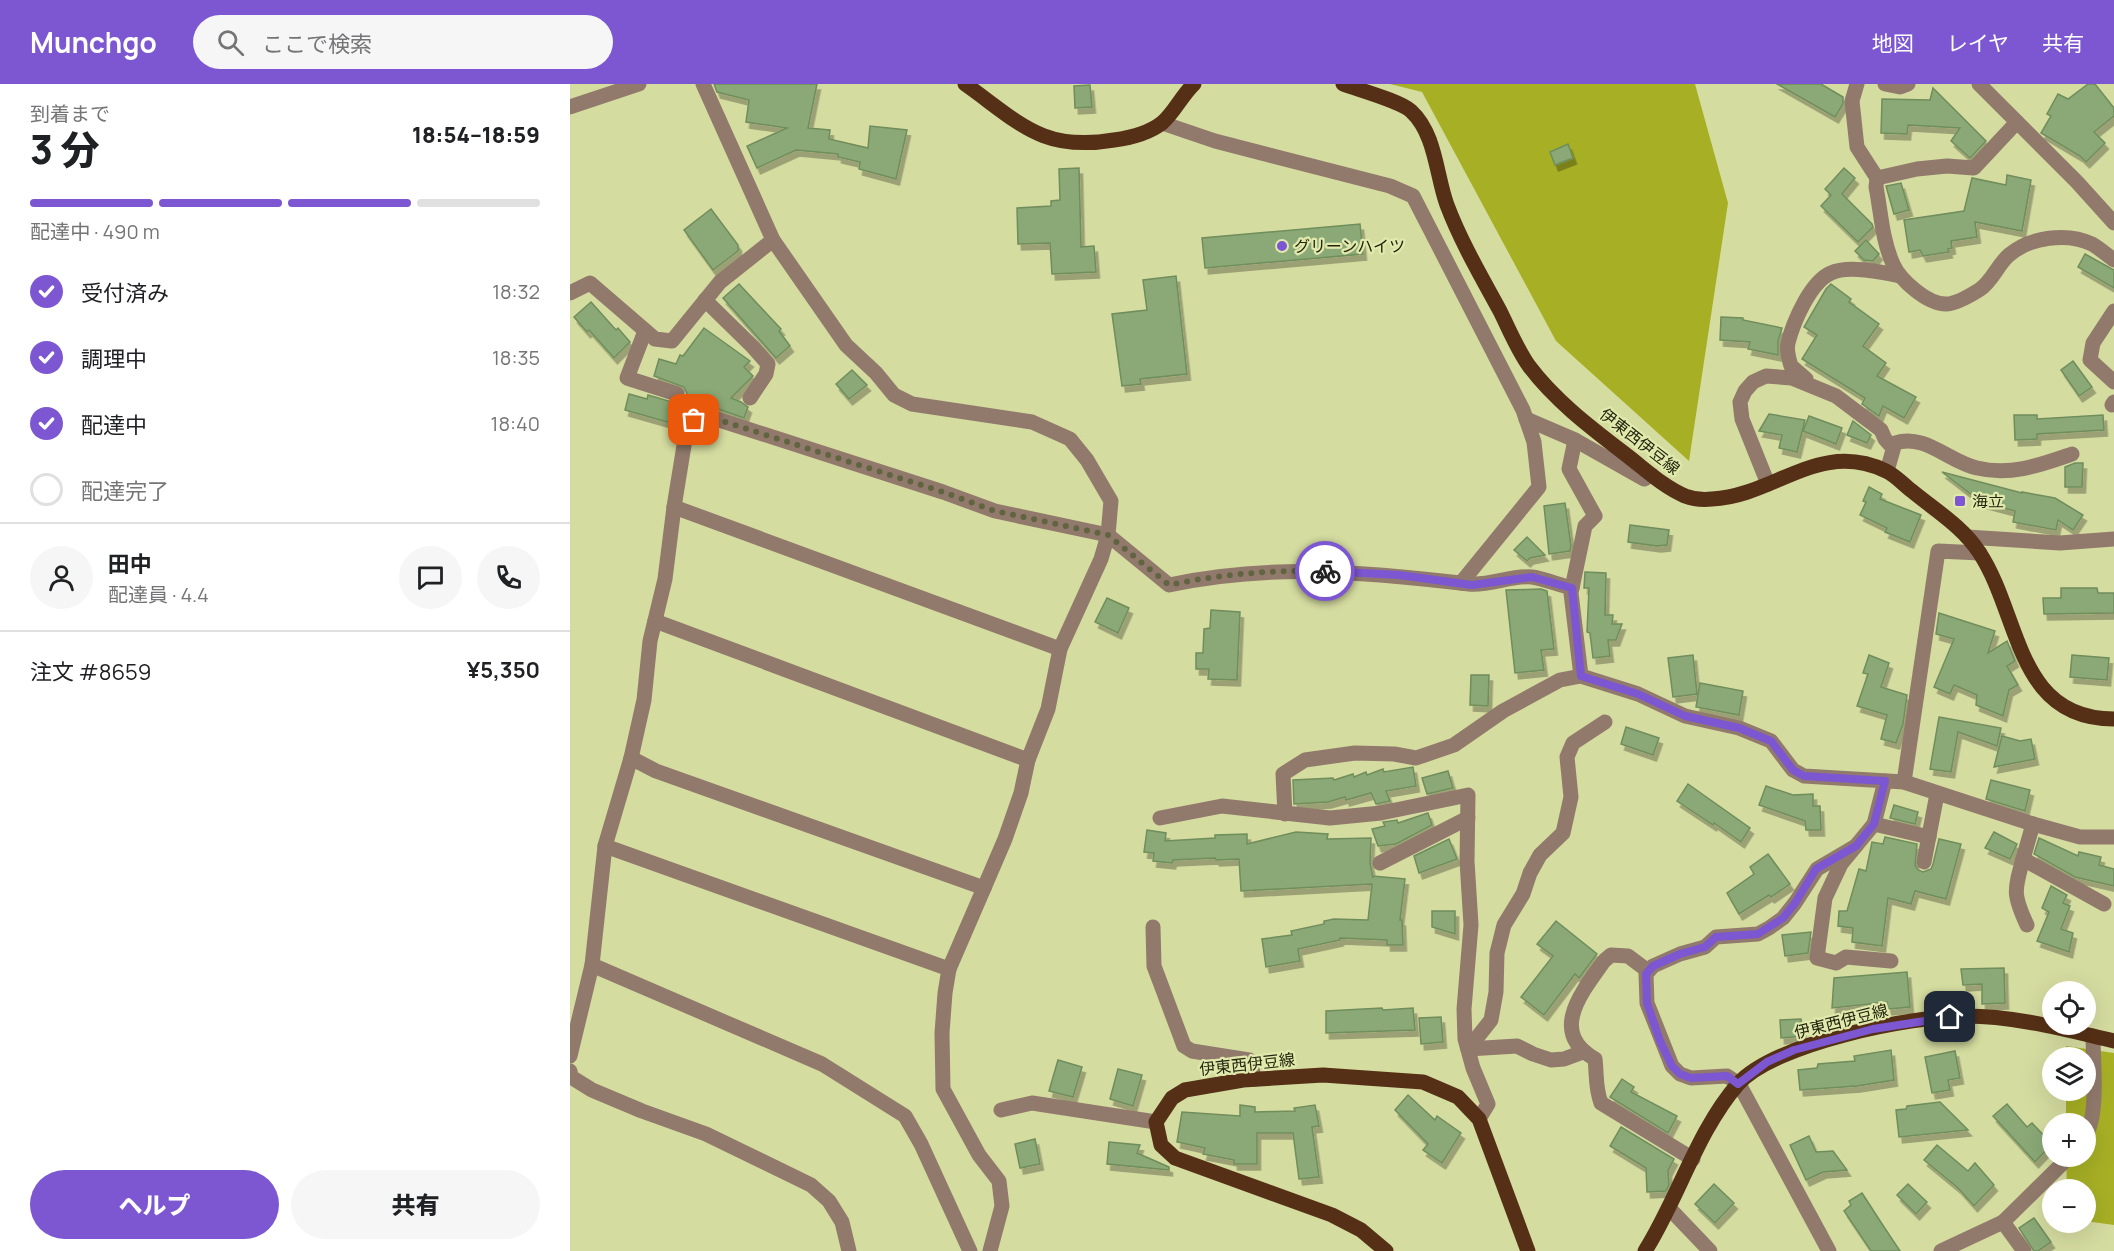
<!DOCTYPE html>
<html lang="ja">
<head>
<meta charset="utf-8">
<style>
	:root { --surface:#fff; --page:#f6f6f6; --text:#202124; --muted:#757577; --line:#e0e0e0; --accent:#7c57d1 }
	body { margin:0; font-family:Manrope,"Noto Sans JP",sans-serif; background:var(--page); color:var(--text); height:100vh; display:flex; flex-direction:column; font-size:22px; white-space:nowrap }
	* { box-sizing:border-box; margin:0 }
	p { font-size:20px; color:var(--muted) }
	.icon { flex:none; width:33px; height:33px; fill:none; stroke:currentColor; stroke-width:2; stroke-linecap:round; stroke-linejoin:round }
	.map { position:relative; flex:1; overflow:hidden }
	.side { display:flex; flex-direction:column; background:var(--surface); width:570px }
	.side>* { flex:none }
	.tools { position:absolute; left:1472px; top:897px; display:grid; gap:12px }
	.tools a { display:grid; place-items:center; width:54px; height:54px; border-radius:50%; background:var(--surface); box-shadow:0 6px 24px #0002; font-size:30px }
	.pin { position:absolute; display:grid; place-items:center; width:51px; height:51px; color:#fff; margin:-26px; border-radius:12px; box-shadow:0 3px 9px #0006 }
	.courier { position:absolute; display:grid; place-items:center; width:60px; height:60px; margin:-30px; border:4px solid #7c57d1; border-radius:50%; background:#fff; color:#222; box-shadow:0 2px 8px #0007 }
	.head em { font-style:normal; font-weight:800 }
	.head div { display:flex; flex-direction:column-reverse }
	.head { display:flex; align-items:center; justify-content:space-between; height:102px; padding:0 30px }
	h1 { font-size:39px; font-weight:800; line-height:45px }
	.bar { display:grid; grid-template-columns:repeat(4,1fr); gap:9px 6px; align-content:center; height:72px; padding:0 30px }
	.bar i { height:8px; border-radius:4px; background:var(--line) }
	.bar .on { background:var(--accent) }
	.bar p { grid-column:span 4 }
	.line { display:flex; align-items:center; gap:15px; padding:0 30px; border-top:2px solid var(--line) }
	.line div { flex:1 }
	.round { display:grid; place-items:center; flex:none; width:63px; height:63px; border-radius:32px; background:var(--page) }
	ol { padding:0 30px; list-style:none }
	li { display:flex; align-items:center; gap:18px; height:66px }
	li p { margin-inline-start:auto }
	li .icon { padding:6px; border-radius:50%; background:var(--accent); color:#fff; stroke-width:4 }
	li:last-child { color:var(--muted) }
	li i { width:33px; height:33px; border:3px solid var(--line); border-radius:50% }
	.primary-button { display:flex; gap:12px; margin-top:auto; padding:12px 30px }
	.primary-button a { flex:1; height:69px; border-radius:36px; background:var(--accent); color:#fff; font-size:24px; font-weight:800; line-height:69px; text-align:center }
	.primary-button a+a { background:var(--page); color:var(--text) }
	header { display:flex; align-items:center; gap:36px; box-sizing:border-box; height:84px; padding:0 30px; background:var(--accent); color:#fff }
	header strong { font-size:28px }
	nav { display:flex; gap:33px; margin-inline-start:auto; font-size:21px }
	.search { width:420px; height:54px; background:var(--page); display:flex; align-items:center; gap:15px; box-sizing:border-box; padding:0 21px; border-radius:33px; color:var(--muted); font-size:22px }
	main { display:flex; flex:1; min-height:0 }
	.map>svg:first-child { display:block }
	.forest { fill:#a7b025 }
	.building { fill:#8aa976; stroke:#708d5c; stroke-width:1.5; filter:url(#shadow) }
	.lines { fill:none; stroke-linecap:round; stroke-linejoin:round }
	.minor { stroke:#917a6c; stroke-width:15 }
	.major { stroke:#553016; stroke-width:15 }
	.done { stroke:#616440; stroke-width:6; stroke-dasharray:0 10.8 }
	.route { stroke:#7c57d1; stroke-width:8 }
	.poi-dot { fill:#7c57d1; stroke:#e2e9ad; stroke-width:2 }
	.labels { text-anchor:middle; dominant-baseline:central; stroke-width:4.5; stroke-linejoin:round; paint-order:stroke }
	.poi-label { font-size:16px; fill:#22240d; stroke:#e2e9ad; text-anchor:start }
	.street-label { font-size:16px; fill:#22240d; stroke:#e2e9ad }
</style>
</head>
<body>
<header>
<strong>Munchgo</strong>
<div class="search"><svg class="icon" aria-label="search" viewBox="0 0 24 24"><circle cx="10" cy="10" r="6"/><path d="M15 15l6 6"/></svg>ここで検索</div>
<nav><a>地図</a><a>レイヤ</a><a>共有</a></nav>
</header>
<main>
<section class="side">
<div class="head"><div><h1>3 分</h1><p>到着まで</p></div><em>18:54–18:59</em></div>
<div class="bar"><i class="on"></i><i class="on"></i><i class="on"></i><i></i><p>配達中 · 490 m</p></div>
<ol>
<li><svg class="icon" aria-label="check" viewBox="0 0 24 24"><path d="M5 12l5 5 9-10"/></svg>受付済み<p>18:32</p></li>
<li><svg class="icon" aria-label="check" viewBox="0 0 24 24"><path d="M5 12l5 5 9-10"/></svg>調理中<p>18:35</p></li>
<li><svg class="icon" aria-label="check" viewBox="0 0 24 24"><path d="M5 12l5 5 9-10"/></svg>配達中<p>18:40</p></li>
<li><i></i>配達完了</li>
</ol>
<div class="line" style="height:108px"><a class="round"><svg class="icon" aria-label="person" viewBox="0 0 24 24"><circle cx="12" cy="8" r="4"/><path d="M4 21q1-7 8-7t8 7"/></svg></a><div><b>田中</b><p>配達員 · 4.4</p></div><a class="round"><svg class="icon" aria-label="chat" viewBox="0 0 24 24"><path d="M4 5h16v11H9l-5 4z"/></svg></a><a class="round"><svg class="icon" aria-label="phone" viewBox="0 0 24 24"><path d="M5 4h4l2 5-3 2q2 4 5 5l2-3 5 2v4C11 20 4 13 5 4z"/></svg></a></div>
<div class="line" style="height:78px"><div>注文 #8659</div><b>¥5,350</b></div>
<div class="primary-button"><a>ヘルプ</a><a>共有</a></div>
</section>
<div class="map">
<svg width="1544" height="1167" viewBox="0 0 1544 1167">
	<defs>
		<filter id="shadow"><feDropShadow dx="3.5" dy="6" stdDeviation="0" flood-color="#0004"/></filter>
	</defs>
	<rect width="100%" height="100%" fill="#d5dca0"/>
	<g class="forest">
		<path d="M820,0H1125L1158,119L1119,377L986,257L852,8Z"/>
		<path d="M1496,962L1544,969V1141L1515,1137V1106L1497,1105L1496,1073L1515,1072V1040L1496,1039V1007L1515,1006V974L1496,973Z"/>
	</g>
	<g class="building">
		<path d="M144,0H247L238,44L260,46L259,55L298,64L300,42L337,46L326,95L289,85L290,78L268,73V70L226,66L187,84L177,62L217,44L176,38L179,16L147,8Z"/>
		<path d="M1207,0H1251L1273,13V20L1265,33Z"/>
		<path d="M1518,0H1525L1544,24V32L1524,48L1535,59L1516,78L1510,72L1471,49L1481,32L1477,30L1488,10L1498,15Z"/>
		<path d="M520,1L522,23L505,24L504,2Z"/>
		<path d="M1363,4L1416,57L1400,74L1381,57L1390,44L1338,41L1337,50L1311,49L1312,15L1360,16Z"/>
		<path d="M998,60L1003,74L985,81L980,68Z"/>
		<path d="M509,84L511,163L524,162L526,188L482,190L480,159L448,160L447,124L481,122V117L490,116L489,85Z"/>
		<path d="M1274,84L1285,94L1272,110L1302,140L1303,143L1288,158L1251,122L1261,111L1255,105Z"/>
		<path d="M1437,91L1461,96L1452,147L1405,138L1407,153L1381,157L1382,164L1378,165L1379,168L1353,172L1350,166L1339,168L1334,136L1394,127L1402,94L1436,101Z"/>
		<path d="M1331,99L1339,126L1324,130L1316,102Z"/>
		<path d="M141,125L168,161V167L143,186L114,146Z"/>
		<path d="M790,140L793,170L635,184L632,154Z"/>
		<path d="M1296,156L1309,170L1303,177L1294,176L1285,167Z"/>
		<path d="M1515,170L1544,186V204L1508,183Z"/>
		<path d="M606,192L617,290L570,295L571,300L552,302L542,230L577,226L573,196Z"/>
		<path d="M169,200L211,245L209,247L220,262L206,274L153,214Z"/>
		<path d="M1261,200L1281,215L1279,218L1309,240L1293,262L1316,279L1307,292L1346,313L1334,334L1313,322L1309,332L1292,320L1295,314L1232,275L1247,251L1234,243L1256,205Z"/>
		<path d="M21,218L46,246L48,244L60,258L44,274L19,246L17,248L4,233Z"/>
		<path d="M1151,233L1173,234V236L1212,244L1208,257V271L1178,265L1180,258L1150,256Z"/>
		<path d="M134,244L180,277L174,283L183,292L161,314L171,318L178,323L174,334L117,314L108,341L55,326L59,310L77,315L78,311L105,319L114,317L117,309L114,303L84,292L89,275L106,280L110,271L113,272Z"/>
		<path d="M1503,277L1522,303L1509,312L1491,286Z"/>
		<path d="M282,286L297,301L279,315L266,300Z"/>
		<path d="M1199,330L1235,336L1227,368L1209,364L1212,351L1189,347Z"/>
		<path d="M1444,331H1467V335L1533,331L1534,346L1467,350V355L1445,356Z"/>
		<path d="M1239,332L1272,344L1266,360L1233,347Z"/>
		<path d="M1283,337L1301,351L1297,359L1277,351Z"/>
		<path d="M1505,379H1513L1512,403H1495V383Z"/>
		<path d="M1372,388L1452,409V408L1485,414L1513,431L1503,446L1488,436L1486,446L1443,438L1445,427L1411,418Z"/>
		<path d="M1299,403L1312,410L1310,415L1351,431L1340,458L1315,448L1317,444L1290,431L1296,418L1293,417Z"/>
		<path d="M995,419L1001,462L1000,467L979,470L974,422Z"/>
		<path d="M1060,441L1099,446L1097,461L1087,462L1058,458Z"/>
		<path d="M957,453L975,471L960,474L957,477L944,466Z"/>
		<path d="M1015,488L1036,489L1035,531H1043L1042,540H1052L1046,556H1038L1040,572L1023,574L1020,549L1017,548L1019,504H1014Z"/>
		<path d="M1491,504H1527L1528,509H1544V529L1474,530L1473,514H1491Z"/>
		<path d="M971,505L977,507L984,565L971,566L974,586L945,589L936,506Z"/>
		<path d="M537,514L559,524L548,549L525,538Z"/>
		<path d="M641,526L670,528L667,596L638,595L639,585H626V569H633L634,545L640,544Z"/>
		<path d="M1369,529L1425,547L1418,569L1437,557L1445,577L1437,582L1448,601L1439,606L1433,632L1406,621L1407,611L1384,601L1380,610L1364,603L1384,555L1366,550Z"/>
		<path d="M1123,571L1127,610L1103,613L1098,574Z"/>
		<path d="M1299,571L1319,579L1311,603L1337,611L1333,640L1326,659L1311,655L1317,631L1287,622L1298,590L1293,589Z"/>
		<path d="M1502,571L1539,574L1537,596L1500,593Z"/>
		<path d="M901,591H919L918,622L900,621Z"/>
		<path d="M1130,599L1173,607L1169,631L1126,623Z"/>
		<path d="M1369,633L1431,644L1427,662L1388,648L1381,688L1360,685Z"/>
		<path d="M1056,643L1089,654L1083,671L1051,660Z"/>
		<path d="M1432,652L1450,657L1461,655L1465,675L1424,683Z"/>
		<path d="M843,683L846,702L816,707L820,717L806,720L801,709L776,716L775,713L758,718L724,720L723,696L763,694L764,696L783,690L784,693L796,688L797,691L813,685L814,688Z"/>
		<path d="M878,687L883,704L857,710L852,694Z"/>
		<path d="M1421,696L1460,706L1455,727L1416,715Z"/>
		<path d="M1118,700L1180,744L1171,758L1144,739L1143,741L1107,717Z"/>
		<path d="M1196,702L1223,711L1243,710V722H1250L1251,746H1236L1235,737L1189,721Z"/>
		<path d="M1324,721L1348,728L1345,740L1320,734Z"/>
		<path d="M858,729L862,741L826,760L808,762L802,745L815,742L813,738L827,736L828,739Z"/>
		<path d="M577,746L596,749L595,757L645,754V751L677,750V760L726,748L758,750L757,755L801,754L800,779L803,794V792L835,795L830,836H832L833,861H817V856L770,854V856L728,865L730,877L696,883L692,855L722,851L721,847L754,840V837L764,835L798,836L802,800L671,807L669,775L646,776L645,774L603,776L602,779L583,777L584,769L574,768Z"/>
		<path d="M1424,748L1447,760L1440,775L1415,764Z"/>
		<path d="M1315,753L1347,760L1345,781L1348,786L1353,788L1361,785L1363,780L1369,755L1391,760L1376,815L1345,807L1341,820L1318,814L1312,862L1282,858L1283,844L1268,842L1269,827H1277L1289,785L1296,787L1302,758L1313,760Z"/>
		<path d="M1469,754L1508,772L1509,768L1531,773L1529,781L1544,785V802L1505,793L1464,770Z"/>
		<path d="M879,755L887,775L849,789L844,772Z"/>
		<path d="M1198,770L1220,800L1201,813L1199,811L1169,830L1157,809L1184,790L1180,783Z"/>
		<path d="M1481,802L1497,811L1493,819L1500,822L1491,845L1503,849L1499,868L1467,857L1479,828L1472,824Z"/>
		<path d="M862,827H885V850L862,843Z"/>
		<path d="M986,837L1027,870L1009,894L1005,890L974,931L951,913L983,872L967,860Z"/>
		<path d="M1241,848L1238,869L1215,872L1212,851Z"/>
		<path d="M1434,884L1435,919L1412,920V900L1393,901L1391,885Z"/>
		<path d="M1337,888L1340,923L1318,925L1317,918L1262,924L1264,894Z"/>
		<path d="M812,924L813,926L843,924L845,946L756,949V927Z"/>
		<path d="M871,933L873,958L851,960L849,934Z"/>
		<path d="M1231,935L1233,952L1211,954L1210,936Z"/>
		<path d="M1321,966L1324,996L1287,1002L1230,1006L1228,986L1247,984L1248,980L1285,977L1284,972Z"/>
		<path d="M1385,967L1390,994L1378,996L1380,1006L1362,1009L1355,973Z"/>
		<path d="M488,976L512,983L503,1013L479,1007Z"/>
		<path d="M548,985L572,991L563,1022L540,1015Z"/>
		<path d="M1052,995L1064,1003L1061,1008L1107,1032L1098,1049L1040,1013Z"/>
		<path d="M838,1011L865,1036L867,1032L891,1049L872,1079L853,1066L858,1060L825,1026Z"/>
		<path d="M1370,1018L1398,1046L1329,1053L1326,1026L1336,1025L1337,1022Z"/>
		<path d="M1437,1020L1457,1043L1462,1039L1482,1060L1465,1078L1423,1032Z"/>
		<path d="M670,1021L685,1023V1028L725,1027L724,1024L745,1021L749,1042L742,1043L749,1093L729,1095L723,1049H687V1080H664V1076L633,1070L635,1064L607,1058L612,1028L670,1032Z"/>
		<path d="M1051,1043L1104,1075L1098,1087L1099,1101L1096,1107L1077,1108L1076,1084L1040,1062Z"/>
		<path d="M1239,1052L1246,1068L1263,1067L1277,1086L1253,1088L1236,1096L1220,1061Z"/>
		<path d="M465,1055L470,1080L450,1084L445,1060Z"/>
		<path d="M539,1058L570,1061L567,1069L599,1083V1086L537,1080Z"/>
		<path d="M1367,1061L1398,1087L1405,1079L1424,1101L1404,1122L1388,1104L1354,1076Z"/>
		<path d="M1144,1100L1164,1119L1145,1139L1125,1120Z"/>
		<path d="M1338,1100L1357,1118L1346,1130L1327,1111Z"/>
		<path d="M1292,1109L1312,1140L1330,1167H1301L1274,1127L1281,1121L1279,1117Z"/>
		<path d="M1464,1134L1481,1158L1468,1167H1464L1449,1144Z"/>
	</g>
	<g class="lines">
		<g class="minor">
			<path d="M133,0L203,156L276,261L306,289L324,311L342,320L462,338L500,355L517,376L541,417L538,451L531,475L490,565L478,625L458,676L451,709L435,755L414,804L86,687L61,674L74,616L80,557L95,495L104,423L117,343L124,337L140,333L373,408L425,427L538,451L599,501C703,479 795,488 899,500C920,502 942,491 962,493C975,495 989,501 1002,504"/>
			<path d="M1287,0L1282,17L1287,63L1307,94"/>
			<path d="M1315,0L1330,3L1338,0"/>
			<path d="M1409,0L1507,98L1544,139"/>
			<path d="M0,23L69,0"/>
			<path d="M1447,38L1404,84L1377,82L1347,85L1307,94L1306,103C1311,128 1312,156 1323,180C1330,196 1357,220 1376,220C1386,220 1401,211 1409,206C1422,198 1428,180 1439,171C1460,153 1497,148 1522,160C1529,164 1537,171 1544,176"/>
			<path d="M592,39L645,57L820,102L843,112L953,326L964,358L969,403L891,499"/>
			<path d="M0,209L20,199L85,255L102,257L150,198L203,156"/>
			<path d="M135,216L183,263L198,280L196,290L180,314"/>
			<path d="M1544,227L1523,259L1520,276L1544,298"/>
			<path d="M75,247L57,294L107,310"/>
			<path d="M1236,295L1221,282C1219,275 1216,267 1218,259C1223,239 1240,198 1261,189C1277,181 1313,188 1330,192"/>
			<path d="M1542,321L1544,318"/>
			<path d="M956,335L1005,356"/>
			<path d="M1317,387L1325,359C1355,349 1379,378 1407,384C1441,392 1470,381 1502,370"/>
			<path d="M1198,400L1172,335L1170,318L1175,307L1183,298L1196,292L1222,294L1266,312L1311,346L1315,355L1323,364"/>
			<path d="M104,423L490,565"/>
			<path d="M1397,453L1490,459L1544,455"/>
			<path d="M85,537L458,676"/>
			<path d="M1011,592L1001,509L1015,442L1025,432L999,385L1005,356L1074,395L1082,391"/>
			<path d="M61,674L35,762L22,881L252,980L335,1032L351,1060L400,1167"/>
			<path d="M1315,697L1304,740L1271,780L1255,814L1247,874L1266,879L1276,873L1321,877"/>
			<path d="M1334,698L1368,467L1410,469"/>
			<path d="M715,730L713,690L735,676L785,669L824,670L846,674L884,661L933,627L990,596L1011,592L1068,610L1115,632L1169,644L1201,657L1223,686L1234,692L1334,698L1463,740L1510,753H1544"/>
			<path d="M590,734L652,722L760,734L811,729L898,711L897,777L901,841L894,925L895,955L903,984L918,1020L909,1035"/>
			<path d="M1304,740L1359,753"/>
			<path d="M1463,740L1453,775L1534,820"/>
			<path d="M35,762L379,885"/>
			<path d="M1453,775C1444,807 1443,811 1457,841"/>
			<path d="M1354,778L1367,710"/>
			<path d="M810,779L898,734"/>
			<path d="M414,804L379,885L375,909L372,949L373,1005L409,1071L429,1097L432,1122L420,1167"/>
			<path d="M583,843L584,882L614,962L622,967L679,976L685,995"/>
			<path d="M1078,887L1058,872L1041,871L1034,877C1012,908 978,948 1025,975C1027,992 1025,1003 1031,1019L1123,1075"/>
			<path d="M898,965L921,936L926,908L927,869L934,841L953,810L960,789L970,771L993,749L1001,713L997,673L1003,659L1035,638"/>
			<path d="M898,965L947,962L963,970L981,976L994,975L1013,968"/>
			<path d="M0,972L22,881"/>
			<path d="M0,987L1,993L22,1006L72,1027L136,1050L241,1101L259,1117L272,1138L279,1167"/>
			<path d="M431,1026L462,1019L586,1038"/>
			<path d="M1515,1052C1529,1033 1523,977 1523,952"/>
			<path d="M1099,1124L1140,1167"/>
			<path d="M1259,1167L1169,1000L1157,992L1121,994L1110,990L1102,982L1077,919L1076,890L1083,882L1110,870L1135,863L1146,853L1188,850L1199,844L1213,834L1225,819L1247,785L1286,762"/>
			<path d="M1371,1167L1433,1138"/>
			<path d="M1454,1167L1433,1138L1500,1072"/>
		</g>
		<g class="major">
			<path d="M395,0C450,39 472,68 544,56C559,54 579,49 592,39C604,29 612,11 624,0"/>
			<path d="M773,0C789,6 830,17 841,27C866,50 866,91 877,121C891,158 911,192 930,227C939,245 947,265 959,282C986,318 1024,346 1059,373C1077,387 1094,403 1115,412C1123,415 1133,416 1142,415C1205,412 1249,355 1316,387C1325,391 1334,401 1342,407C1365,426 1393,443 1409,468C1451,531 1445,635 1544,635"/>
			<path d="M816,1167L791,1146L762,1131L605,1074L591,1061L586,1038L602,1014L615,1006L673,996L753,991L853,998L888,1013L909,1035L958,1167"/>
			<path d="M1075,1167C1108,1115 1127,1047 1168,1000C1205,959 1341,932 1396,932C1446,932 1496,946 1544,957"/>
		</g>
	</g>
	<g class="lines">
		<path class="done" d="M124,336L140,333L373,408L425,427L538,451L599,501C651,490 703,486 755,487"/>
		<path class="route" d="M755,487L829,491L902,501L962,493L1002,504L1011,592L1068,610L1115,632L1169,644L1201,657L1223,686L1234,692L1315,697L1304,740L1286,762L1246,785L1225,819L1213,834L1188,850L1146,853L1135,863L1110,870L1083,882L1076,890L1077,919L1090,957L1102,982L1110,990L1121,994L1157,992L1168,1000L1197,978L1224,966L1303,945L1380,933"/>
	</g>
	<g class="poi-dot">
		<circle cx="712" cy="162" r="6"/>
		<rect x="1384" y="411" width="12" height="12" rx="3"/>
	</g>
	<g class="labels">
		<g class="poi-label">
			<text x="724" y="162">グリーンハイツ</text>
			<text x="1402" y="417">海立</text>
		</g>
		<g class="street-label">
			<text transform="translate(1070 357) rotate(38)">伊東西伊豆線</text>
			<text transform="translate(1271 937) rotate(-14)">伊東西伊豆線</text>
			<text transform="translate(677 980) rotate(-6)">伊東西伊豆線</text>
		</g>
	</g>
</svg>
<div class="tools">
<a><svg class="icon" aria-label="locate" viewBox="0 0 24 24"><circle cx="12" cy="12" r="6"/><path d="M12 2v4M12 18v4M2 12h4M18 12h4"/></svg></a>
<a><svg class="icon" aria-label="layers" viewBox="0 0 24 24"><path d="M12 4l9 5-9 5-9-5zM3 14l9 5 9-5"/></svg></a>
<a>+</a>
<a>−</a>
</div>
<div class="pin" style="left:124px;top:336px;background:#ea580c"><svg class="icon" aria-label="bag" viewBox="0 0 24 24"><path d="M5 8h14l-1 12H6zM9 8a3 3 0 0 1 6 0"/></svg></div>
<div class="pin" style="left:1380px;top:933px;background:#1f2937"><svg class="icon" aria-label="home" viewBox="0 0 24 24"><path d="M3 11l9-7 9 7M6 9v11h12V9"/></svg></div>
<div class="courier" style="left:755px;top:487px"><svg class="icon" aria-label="bike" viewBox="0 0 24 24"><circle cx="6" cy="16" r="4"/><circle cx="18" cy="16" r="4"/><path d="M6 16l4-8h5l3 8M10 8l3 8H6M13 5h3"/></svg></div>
</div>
</main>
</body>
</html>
